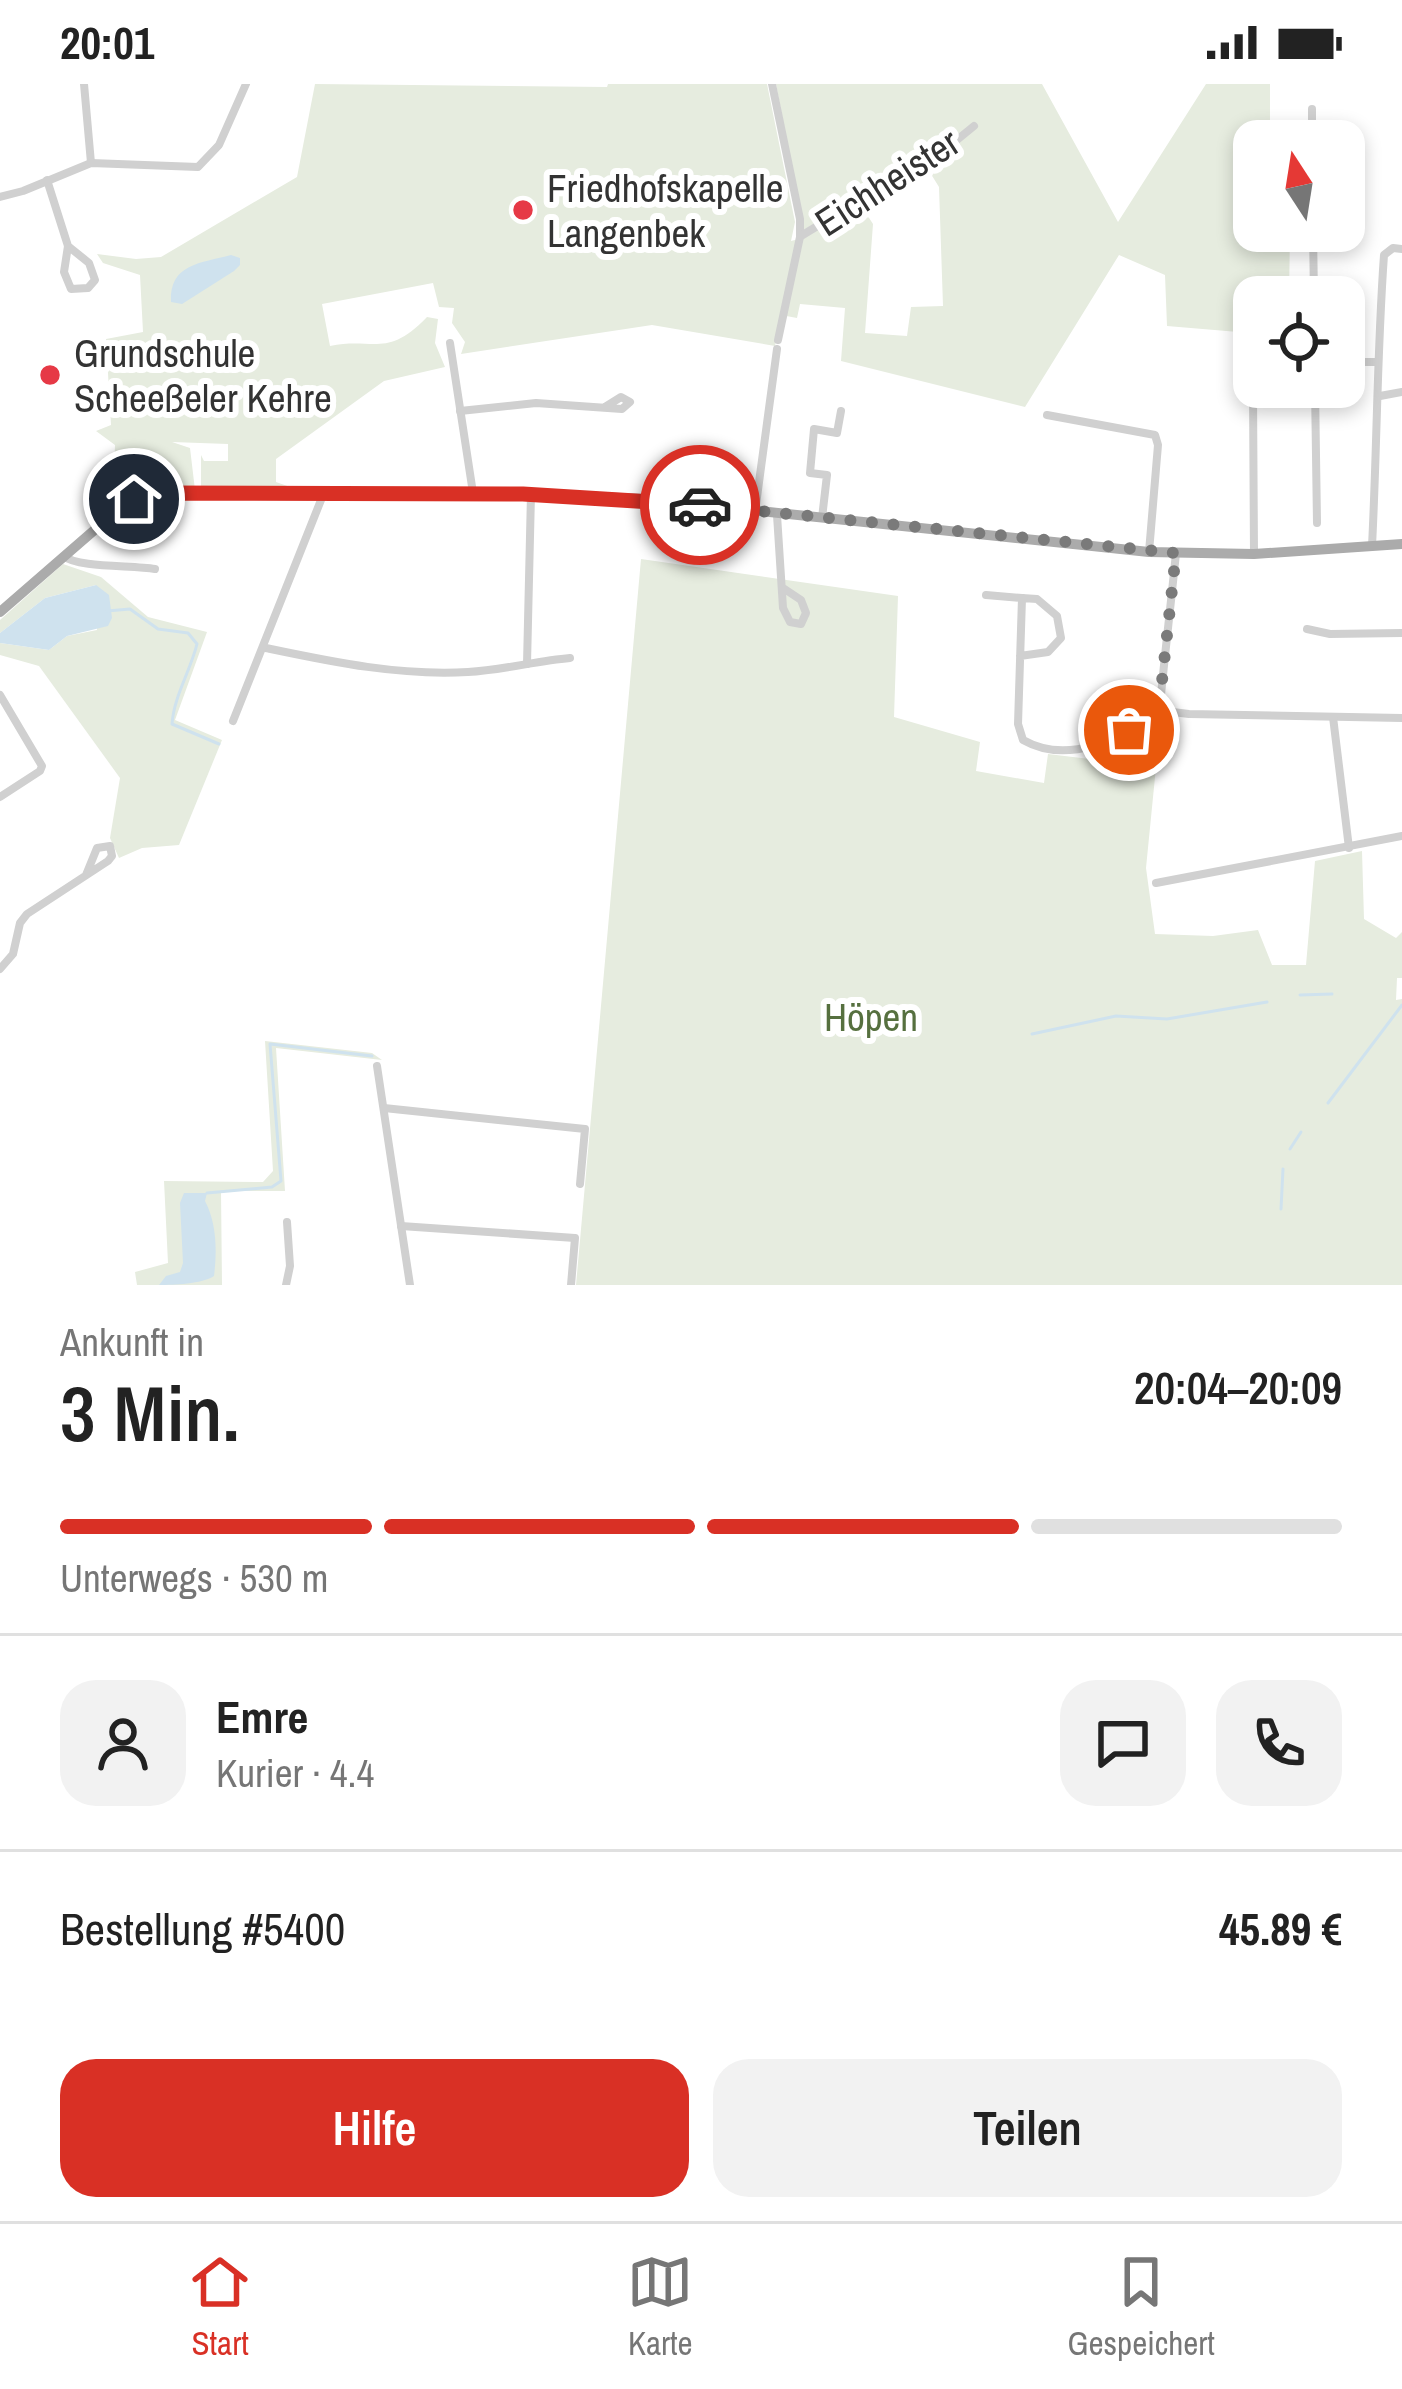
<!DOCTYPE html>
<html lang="de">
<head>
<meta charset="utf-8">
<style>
	:root { --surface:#fff; --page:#f2f2f2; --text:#222; --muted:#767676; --line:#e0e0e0; --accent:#d93025 }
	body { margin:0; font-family:"Archivo Narrow",sans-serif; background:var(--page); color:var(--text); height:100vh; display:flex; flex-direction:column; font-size:45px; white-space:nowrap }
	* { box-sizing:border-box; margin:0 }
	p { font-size:39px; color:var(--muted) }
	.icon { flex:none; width:66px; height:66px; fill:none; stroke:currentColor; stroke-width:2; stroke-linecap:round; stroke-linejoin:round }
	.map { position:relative; height:1201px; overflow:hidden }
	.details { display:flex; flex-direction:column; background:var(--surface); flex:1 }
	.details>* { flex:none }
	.needle { width:78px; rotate:348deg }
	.controls { position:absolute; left:1233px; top:36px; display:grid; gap:24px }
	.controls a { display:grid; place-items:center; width:132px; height:132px; border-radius:24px; background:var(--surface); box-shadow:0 6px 18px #0003; font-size:60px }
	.pin { position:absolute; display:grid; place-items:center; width:102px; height:102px; color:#fff; margin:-51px; border:6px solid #fff; border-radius:50%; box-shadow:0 3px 12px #0007 }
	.courier { position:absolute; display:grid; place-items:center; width:120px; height:120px; margin:-60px; border:9px solid #d93025; border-radius:50%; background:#fff; color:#222; box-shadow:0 3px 15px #0007 }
	.overview em { font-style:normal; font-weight:600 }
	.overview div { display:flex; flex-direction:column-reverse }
	.overview { display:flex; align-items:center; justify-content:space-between; height:204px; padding:0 60px }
	h1 { font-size:78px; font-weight:600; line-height:90px }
	.bar { display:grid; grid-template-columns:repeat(4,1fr); gap:18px 12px; align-content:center; height:144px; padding:0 60px }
	.bar i { height:15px; border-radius:9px; background:var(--line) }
	.bar .current { background:var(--accent) }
	.bar p { grid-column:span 4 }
	.line { display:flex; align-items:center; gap:30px; padding:0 60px; border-top:3px solid var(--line) }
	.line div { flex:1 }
	.round { display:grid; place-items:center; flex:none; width:126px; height:126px; border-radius:36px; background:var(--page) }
	.button { display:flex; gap:24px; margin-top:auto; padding:24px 60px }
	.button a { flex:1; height:138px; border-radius:36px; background:var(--accent); color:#fff; font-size:48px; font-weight:600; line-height:138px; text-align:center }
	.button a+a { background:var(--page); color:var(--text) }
	.status { display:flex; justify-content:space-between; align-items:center; height:84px; padding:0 60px; background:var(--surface); direction:ltr }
	.status svg { height:33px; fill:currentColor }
	.tabs { display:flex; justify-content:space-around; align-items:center; height:168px; border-top:3px solid var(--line); background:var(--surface); font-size:33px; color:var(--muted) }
	.tabs a { display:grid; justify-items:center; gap:6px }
	.tabs .current { color:var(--accent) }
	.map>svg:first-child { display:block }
	.green { fill:#e6ecdf }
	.water { fill:#cfe2ee }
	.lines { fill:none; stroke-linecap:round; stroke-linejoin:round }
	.stream { stroke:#cfe2ee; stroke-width:3 }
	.minor { stroke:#d0d0d0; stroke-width:8 }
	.major { stroke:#ababab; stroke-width:10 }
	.done { stroke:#7a7a7a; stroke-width:12; stroke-dasharray:0 21.6 }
	.route { stroke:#d93025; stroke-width:15 }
	.poi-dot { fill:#e63946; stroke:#fff; stroke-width:4.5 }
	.labels { text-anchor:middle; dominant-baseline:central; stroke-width:12; stroke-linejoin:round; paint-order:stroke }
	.street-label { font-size:39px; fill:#333; stroke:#fff }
	.poi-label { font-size:39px; fill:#333; stroke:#fff; text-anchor:start }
	.park-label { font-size:39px; fill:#56703f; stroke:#fff }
</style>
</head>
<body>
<div class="status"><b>20:01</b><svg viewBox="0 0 49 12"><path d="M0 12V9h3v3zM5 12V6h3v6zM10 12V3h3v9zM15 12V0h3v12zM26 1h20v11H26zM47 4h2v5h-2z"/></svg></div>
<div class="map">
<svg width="1402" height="1201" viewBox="0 0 1402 1201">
	<rect width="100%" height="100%" fill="#fff"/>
	<g class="green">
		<path d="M315,0L607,3L608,0H767L795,138L791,157L803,154L860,120L873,140L865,249L907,252L911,223L943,222L939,103L921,74L804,146L776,0H1042L1118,138L1206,0H1270V57H1254V147H1290L1289,213L1252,211L1250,249L1167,242L1165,191L1119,171L1025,323L841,277L845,224L800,220L797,234L781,231L775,262L652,241L461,270L465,258L452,239L454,224L439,223L433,199L322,220L330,262C373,253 387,275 427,233L438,235L435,259L445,283L384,297L276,375V398L293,404L201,406V371L204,377H228V360L172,358L190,364L195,406L144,410L113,420L115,361L96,347L111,341L106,255L143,248L140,191L103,179L97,170L136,175L161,173L297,93Z"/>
		<path d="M641,475L898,512L894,633L980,658L976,687L1044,699L1048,670L1156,683L1146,784L1155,850L1213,852L1258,846L1272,881H1306L1315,777L1362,767L1364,835L1396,854L1402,848V894H1397L1396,916L1402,915V1201H576Z"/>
		<path d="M63,480L101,493L148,533L207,548L175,636L222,656L179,761L142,764L119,774L110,754L120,694L39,582L0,571V559L49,566L67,552L97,546L96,501L45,514L0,549V536Z"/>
		<path d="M265,957L372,969L382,976L276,964L285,1107H221L222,1201H137L135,1188L168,1179L164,1097L263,1098L273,1087Z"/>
	</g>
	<g class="water">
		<path d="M231,171L240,174V181L234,187L182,220L171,218C169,180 201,179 231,171Z"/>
		<path d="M96,501L109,511L112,534L108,542L67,552L49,566L0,559V549L45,514Z"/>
		<path d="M184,1109H207L205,1117C217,1140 217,1168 214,1192C202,1200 173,1201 159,1201L166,1192L180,1188L183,1179L180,1119Z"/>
	</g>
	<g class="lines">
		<g class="stream">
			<path d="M107,527L130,525L158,545L188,549L197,560C190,588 174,612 172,640L219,660"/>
			<path d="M1300,911L1332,910"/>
			<path d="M1032,950L1116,932L1167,935L1267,918"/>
			<path d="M1328,1019L1402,921"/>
			<path d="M1290,1065L1301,1048"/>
			<path d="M207,1109L272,1103L281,1097L270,960L372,972"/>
			<path d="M1281,1125L1283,1085"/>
		</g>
		<g class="minor">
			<path d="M84,0L91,79"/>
			<path d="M772,0L800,135V153L778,256"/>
			<path d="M1312,25V57"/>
			<path d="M47,96L68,162L64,188L71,205L88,204L95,196L89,179L68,162"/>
			<path d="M0,113L23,107L91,79L198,83L219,61L246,0"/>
			<path d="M1313,147L1314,213"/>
			<path d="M801,152L952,60L974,42"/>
			<path d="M450,259L473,409"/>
			<path d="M1344,278H1376"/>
			<path d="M1315,303L1317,439"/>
			<path d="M1253,309L1254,470"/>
			<path d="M1380,312L1402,308"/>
			<path d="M460,327L536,319L622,325L630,318L621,313L605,323"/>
			<path d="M1047,331L1155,351L1158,361L1149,468"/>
			<path d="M755,428L777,265"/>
			<path d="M777,431L783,524L790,538L801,540L806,529L801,516L783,504"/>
			<path d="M822,434L827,391L810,389L814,345L837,349L841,327"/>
			<path d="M1372,462C1377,365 1377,268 1384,171L1393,164L1402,165"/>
			<path d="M64,472C77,484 132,481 155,485"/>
			<path d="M986,511L1022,514"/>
			<path d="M1307,545L1330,550L1402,549"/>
			<path d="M266,564C333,578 399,592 468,588C503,586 536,577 570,574"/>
			<path d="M1020,572L1048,568L1061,554L1057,532L1037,515L1022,514L1018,640L1023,656C1067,681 1122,656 1156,626"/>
			<path d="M527,580L531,410"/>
			<path d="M0,611L42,682L40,687L0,713"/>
			<path d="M1156,626L1189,630L1402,634"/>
			<path d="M1333,633L1349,764"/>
			<path d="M233,637L323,411"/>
			<path d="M1155,678C1160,609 1169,539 1176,469"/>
			<path d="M1156,799L1402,752"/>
			<path d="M0,885L13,870L20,839L27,830L108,777L112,772L110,762L97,764L86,791"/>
			<path d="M377,982L410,1201"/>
			<path d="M384,1024L585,1045L580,1100"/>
			<path d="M401,1142L575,1154L571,1201"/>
			<path d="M286,1201L290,1182L287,1138"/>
		</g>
		<path class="major" d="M0,528L121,423L160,409L523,410L645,415L1149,468L1254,470L1402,460"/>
	</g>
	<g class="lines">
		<path class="done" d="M700,421L1176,469L1160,615L1156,626L1129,646"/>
		<path class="route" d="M134,415L160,409L523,410L700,421"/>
	</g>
	<g class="poi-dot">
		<circle cx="523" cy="126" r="12"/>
		<circle cx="50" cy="291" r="12"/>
	</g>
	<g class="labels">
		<g class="street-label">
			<text transform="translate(887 98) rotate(-33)">Eichheister</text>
		</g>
		<g class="poi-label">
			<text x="547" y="104">Friedhofskapelle<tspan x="547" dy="45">Langenbek</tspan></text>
			<text x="74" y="269">Grundschule<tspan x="74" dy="45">Scheeßeler Kehre</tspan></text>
		</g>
		<g class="park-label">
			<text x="871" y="933">Höpen</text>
		</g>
	</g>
</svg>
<div class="controls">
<a><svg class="needle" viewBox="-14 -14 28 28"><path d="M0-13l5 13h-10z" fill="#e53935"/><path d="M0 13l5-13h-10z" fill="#767676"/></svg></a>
<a><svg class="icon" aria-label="locate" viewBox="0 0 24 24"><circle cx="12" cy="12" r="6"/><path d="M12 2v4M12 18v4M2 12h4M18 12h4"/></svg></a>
</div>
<div class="pin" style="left:1129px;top:646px;background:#ea580c"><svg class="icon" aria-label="bag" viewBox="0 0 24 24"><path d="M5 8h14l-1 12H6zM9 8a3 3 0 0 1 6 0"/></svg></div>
<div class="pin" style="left:134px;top:415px;background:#1f2937"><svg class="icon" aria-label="home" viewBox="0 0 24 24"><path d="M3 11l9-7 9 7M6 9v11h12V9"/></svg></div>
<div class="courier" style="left:700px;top:421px"><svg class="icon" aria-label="car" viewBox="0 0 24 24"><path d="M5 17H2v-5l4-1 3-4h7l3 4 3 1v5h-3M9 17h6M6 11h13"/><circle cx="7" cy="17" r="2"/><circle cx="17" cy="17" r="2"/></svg></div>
</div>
<section class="details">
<div class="overview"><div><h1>3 Min.</h1><p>Ankunft in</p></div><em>20:04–20:09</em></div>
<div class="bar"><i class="current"></i><i class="current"></i><i class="current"></i><i></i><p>Unterwegs · 530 m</p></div>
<div class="line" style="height:216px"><a class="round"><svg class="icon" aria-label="person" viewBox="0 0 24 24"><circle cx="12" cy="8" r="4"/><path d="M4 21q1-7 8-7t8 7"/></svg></a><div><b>Emre</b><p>Kurier · 4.4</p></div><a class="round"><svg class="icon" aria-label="chat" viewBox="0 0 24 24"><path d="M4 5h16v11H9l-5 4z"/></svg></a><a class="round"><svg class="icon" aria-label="phone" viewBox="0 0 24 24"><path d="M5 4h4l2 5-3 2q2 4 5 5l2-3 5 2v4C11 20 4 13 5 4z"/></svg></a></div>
<div class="line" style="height:156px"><div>Bestellung #5400</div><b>45.89 €</b></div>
<div class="button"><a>Hilfe</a><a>Teilen</a></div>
</section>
<nav class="tabs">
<a class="current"><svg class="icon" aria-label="home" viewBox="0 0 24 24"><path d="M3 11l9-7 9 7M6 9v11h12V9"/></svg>Start</a>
<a><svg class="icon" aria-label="map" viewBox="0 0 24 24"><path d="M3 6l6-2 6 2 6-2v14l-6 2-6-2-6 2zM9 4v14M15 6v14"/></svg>Karte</a>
<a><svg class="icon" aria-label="saved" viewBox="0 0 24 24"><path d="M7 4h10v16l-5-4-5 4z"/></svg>Gespeichert</a>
</nav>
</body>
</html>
